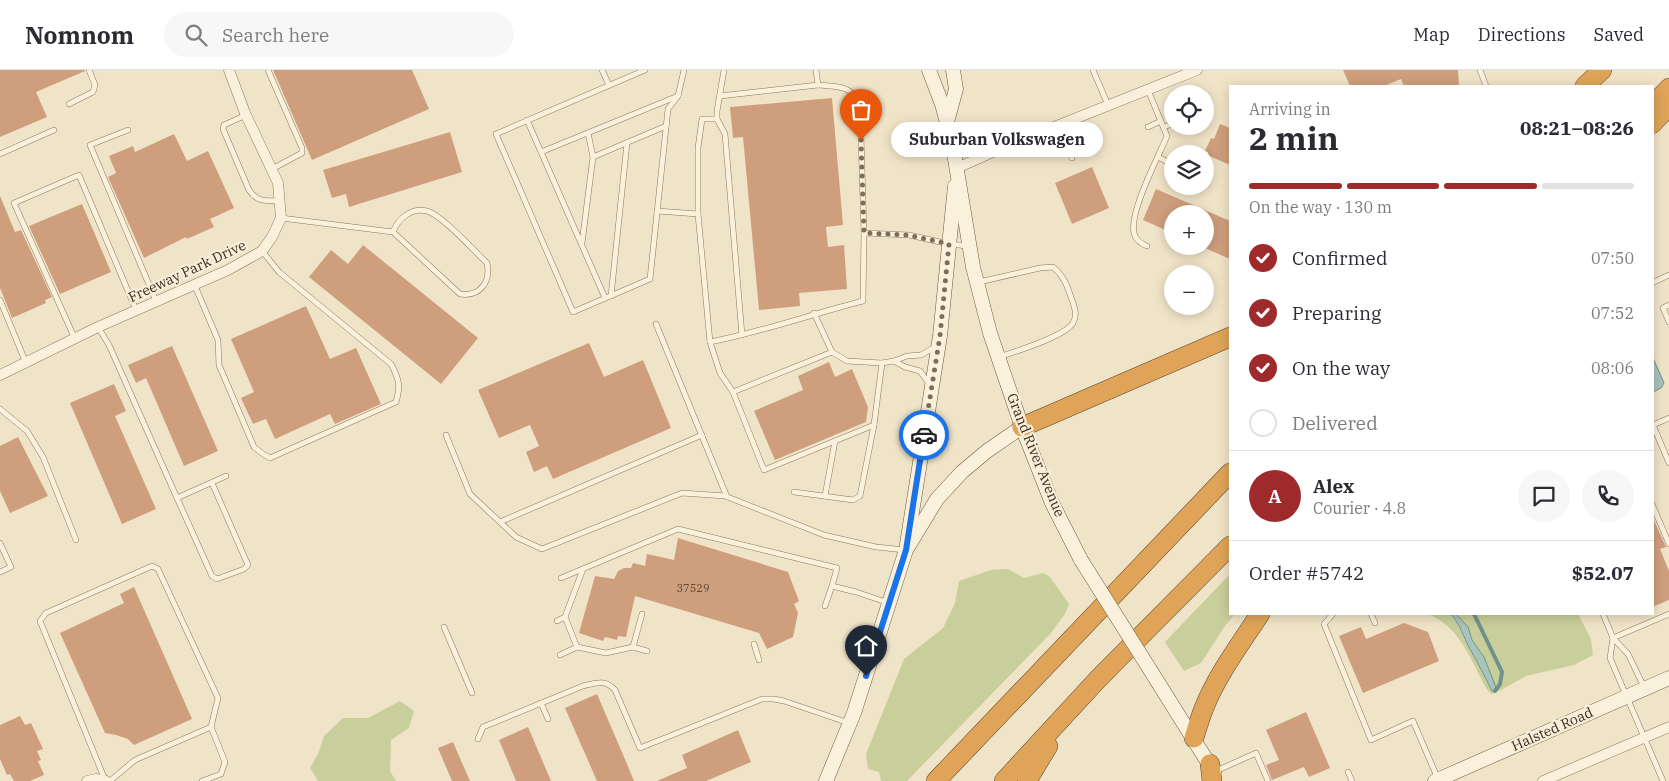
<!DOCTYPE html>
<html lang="en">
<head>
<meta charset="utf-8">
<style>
	:root { --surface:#fff; --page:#f7f7f7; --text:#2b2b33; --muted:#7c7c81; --line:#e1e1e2; --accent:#9e2a2b }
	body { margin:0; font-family:"IBM Plex Serif",serif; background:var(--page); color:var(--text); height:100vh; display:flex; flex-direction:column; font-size:19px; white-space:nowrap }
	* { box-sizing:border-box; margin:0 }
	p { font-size:16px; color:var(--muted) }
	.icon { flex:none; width:28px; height:28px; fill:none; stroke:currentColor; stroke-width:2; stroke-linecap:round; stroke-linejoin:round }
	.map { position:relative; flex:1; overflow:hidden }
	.side { position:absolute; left:1229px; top:15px; width:425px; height:530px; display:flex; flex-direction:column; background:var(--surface); border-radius:0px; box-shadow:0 2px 12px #0003 }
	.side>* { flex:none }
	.tools { position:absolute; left:1164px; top:15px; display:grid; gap:10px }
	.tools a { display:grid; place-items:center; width:50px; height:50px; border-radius:50%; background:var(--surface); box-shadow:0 2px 12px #0003; font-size:25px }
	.pin { position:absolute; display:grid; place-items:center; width:42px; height:42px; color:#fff; margin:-51px -21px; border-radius:50% 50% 50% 0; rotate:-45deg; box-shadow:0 0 5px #0007 }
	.pin .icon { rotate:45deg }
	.courier { position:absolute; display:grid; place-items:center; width:50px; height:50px; margin:-25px; border:4px solid #1a73e8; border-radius:50%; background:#fff; color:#222; box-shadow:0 1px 6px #0007 }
	.bubble { position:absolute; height:35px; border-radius:18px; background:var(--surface); box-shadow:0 2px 12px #0003; font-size:16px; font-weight:700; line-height:35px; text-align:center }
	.head em { font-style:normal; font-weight:700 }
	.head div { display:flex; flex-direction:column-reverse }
	.head { display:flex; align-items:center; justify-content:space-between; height:85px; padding:0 20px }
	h1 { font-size:32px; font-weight:700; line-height:38px }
	.bar { display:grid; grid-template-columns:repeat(4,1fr); gap:8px 5px; align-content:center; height:60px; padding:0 20px }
	.bar i { height:6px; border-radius:4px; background:var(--line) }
	.bar .active { background:var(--accent) }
	.bar p { grid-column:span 4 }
	.line { display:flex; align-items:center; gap:12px; padding:0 20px; border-top:1px solid var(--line) }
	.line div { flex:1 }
	.round { display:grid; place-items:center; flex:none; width:52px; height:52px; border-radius:26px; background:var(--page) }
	ol { padding:0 20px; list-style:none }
	li { display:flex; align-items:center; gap:15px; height:55px }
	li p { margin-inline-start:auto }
	li .icon { padding:5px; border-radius:50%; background:var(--accent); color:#fff; stroke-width:4 }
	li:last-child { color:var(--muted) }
	li i { width:28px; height:28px; border:2px solid var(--line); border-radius:50% }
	header { display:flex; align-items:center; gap:30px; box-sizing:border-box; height:70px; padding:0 25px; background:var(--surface); border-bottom:1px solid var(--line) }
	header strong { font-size:24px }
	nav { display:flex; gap:28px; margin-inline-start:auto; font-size:18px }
	.search { width:350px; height:45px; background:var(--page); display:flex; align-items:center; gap:12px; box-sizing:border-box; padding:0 18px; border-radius:28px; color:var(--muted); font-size:19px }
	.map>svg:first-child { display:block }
	.green { fill:#c9cf9b }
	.water { fill:#a9c4bc; stroke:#6f938a }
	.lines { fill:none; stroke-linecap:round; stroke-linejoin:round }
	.stream { stroke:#6f938a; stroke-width:4 }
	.building { fill:#cf9f7d }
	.lane-casing { stroke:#8d765c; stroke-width:6 }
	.street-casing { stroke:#8d765c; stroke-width:11 }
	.secondary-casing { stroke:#6f573f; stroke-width:15 }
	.highway-casing { stroke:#5b4430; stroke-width:20 }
	.lane { stroke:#faf1dc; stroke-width:5 }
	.street { stroke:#faf1dc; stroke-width:10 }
	.secondary { stroke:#faf1dc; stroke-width:14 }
	.highway { stroke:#e0a458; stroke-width:19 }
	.secondary-bridge-casing { stroke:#6f573f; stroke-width:15; stroke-linecap:butt }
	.secondary-bridge { stroke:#faf1dc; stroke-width:14 }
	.done { stroke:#7c6e5b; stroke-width:5; stroke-dasharray:0 9 }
	.route { stroke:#1a73e8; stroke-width:6 }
	.labels { text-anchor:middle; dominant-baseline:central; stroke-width:4.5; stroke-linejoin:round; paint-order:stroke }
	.number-label { font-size:11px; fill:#624a37 }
	.street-label { font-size:14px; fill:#3d2e20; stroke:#f7eed8 }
</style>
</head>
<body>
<header>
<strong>Nomnom</strong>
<div class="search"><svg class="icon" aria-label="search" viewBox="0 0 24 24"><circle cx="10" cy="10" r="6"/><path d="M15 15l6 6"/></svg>Search here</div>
<nav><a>Map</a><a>Directions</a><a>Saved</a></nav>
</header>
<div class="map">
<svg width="1669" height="711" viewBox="0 0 1669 711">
	<rect width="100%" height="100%" fill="#f0e4c8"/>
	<g class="green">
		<path d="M1008,499L1024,508L1043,503L1050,507L1069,534L1065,544L1050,564L907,711H881L879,702L868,699L866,684L904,589L943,558L955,533L959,511L991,500Z"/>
		<path d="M1230,504V544H1235L1225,556L1201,593L1184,601L1165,572Z"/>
		<path d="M1427,544H1451C1460,555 1463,566 1470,579C1478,593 1485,607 1492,621L1497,620L1484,587L1472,570L1468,557L1456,544H1578L1591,569L1593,585L1574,595L1526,606L1501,620L1491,624L1486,618C1471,590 1459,555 1427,544Z"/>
		<path d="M400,631L414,641L409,658L391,670L390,701L396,711H318L310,698L318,684L324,666L343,648H368Z"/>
	</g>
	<g class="water">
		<path d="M1653,288L1664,313L1661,318L1653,322Z"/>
		<path d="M1451,544H1456L1468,557L1472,570L1484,587L1497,620L1492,621C1485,607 1478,593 1470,579C1463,566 1461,556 1451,544Z"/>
	</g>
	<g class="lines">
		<path class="stream" d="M1474,544L1502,602L1500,614L1495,621"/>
	</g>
	<g class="building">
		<path d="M0,0H85V1L36,22L47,47L0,67Z"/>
		<path d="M273,0H412L429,39L312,90Z"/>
		<path d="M1343,0H1458L1459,16H1404L1401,9L1384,16H1350Z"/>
		<path d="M832,28L843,155L826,157L828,177L844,175L847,219L799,223L800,236L759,240L743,67L733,68L730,37Z"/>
		<path d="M1220,54L1230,58V95L1207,85L1208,82L1205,81L1211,68L1214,69Z"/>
		<path d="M450,62L462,102L349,137L346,124L332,128L323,100Z"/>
		<path d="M174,64L187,91L208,81L234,138L210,149L214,157L187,169L186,167L144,188L108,107L116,103L109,86L133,76L135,82Z"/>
		<path d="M1092,97L1109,138L1072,154L1055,113Z"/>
		<path d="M1156,119L1230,151V189L1205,178V144H1172V163L1143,150Z"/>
		<path d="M0,126L15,162L21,160L52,227L45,230L46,233L12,248L0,218Z"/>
		<path d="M82,134L111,202L60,224L29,156Z"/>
		<path d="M363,175L478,268L441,314L309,207L331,180L348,194Z"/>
		<path d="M306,236L330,289L356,278L381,334L335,354L330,344L275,369L266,349L253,354L241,328L254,322L231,269Z"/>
		<path d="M589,273L604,307L643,290L671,358L553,409L547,396L534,402L526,382L539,376L530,355L499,368L478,320Z"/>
		<path d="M172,276L218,381L184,396L146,308L136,313L128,295Z"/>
		<path d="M829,292L835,307L852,299L868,337L866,352L775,390L754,341L803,320L798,306Z"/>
		<path d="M114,314L126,341L115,346L156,439L122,454L70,333Z"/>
		<path d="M18,367L48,426L10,443L0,421V376Z"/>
		<path d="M1652,446L1666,477L1660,479L1669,501V530L1652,537Z"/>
		<path d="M678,468L788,502L799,531L794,534L798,543L793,567L767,579L759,563L635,526L626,567L618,566L617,570L605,567L603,571L579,563L595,506L614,509L618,501L624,498H631L633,493L645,496L647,484L674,490Z"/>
		<path d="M134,517L192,649L134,675L128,669L116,665L105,663L60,563L124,533L120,524Z"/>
		<path d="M1404,553L1428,562L1439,591L1363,623L1339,566L1361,557L1366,569Z"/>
		<path d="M597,624L627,694L634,711H597L565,638Z"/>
		<path d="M1306,642L1330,698L1309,707L1304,697L1272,710L1266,695L1279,690L1266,660Z"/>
		<path d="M20,646L25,655L31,653L43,679L37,681L41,690L38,691L44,705L30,711H14L10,704L7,705L0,689V655Z"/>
		<path d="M528,657L551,711H516L499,670Z"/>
		<path d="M738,660L751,692L706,711H657L687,698L682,685Z"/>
		<path d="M453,672L456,679L470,711H452L438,678Z"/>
	</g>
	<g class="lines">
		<g class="lane-casing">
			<g id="lane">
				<path d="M268,0L302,78V83L272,99"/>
				<path d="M602,0L609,15"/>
				<path d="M645,0L496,64L573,242L650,209L668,39L678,26L684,0"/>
				<path d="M724,0L717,41V49L725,64L742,265"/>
				<path d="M816,0L818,15C837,17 850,14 860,34L864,163"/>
				<path d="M1093,0L1108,35"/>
				<path d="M1480,0L1486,16"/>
				<path d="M720,26L818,15"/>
				<path d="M69,34L93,22L95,15L89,0"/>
				<path d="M246,45L224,55L223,59L249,120C258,133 265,130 279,131"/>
				<path d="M527,50L605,228"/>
				<path d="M1059,55L1072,88"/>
				<path d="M1148,57L1161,51"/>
				<path d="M1164,57L1172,54"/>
				<path d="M128,60L90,75L156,231"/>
				<path d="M588,63L593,87L666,56"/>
				<path d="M541,82L678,26"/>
				<path d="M0,84L54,60"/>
				<path d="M1158,87L1172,94"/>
				<path d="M657,141L698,144L710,272C762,262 812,244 863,231L864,163L909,165L949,174L968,176"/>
				<path d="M698,144V78L702,49H717"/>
				<path d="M281,148L393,162L460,224C480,227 491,212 487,193C474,181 442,145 427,141C411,137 398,149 393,162"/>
				<path d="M582,173L593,87"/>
				<path d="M1147,176C1142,174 1137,171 1135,166C1126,147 1159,86 1167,66L1148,20"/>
				<path d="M979,212L1040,198L1053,197C1063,205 1067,215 1071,227C1074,236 1078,244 1073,253C1066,266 1014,282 999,287"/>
				<path d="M1652,213L1669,205"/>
				<path d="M195,216L218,270L219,295L254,377L263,384L270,388L396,332C401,316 399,309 391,294L279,202L262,181"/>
				<path d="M611,226L627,73"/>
				<path d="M0,230L26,293"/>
				<path d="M1669,235L1663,238L1669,252"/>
				<path d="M814,243L832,282L847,291L882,293L894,291L907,286L921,285L935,277"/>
				<path d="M656,254L727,427"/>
				<path d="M98,257L109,275L177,428L226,406"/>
				<path d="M75,269L14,133L79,105L136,240"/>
				<path d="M710,272L720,303L733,322"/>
				<path d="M832,282L733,322L764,400L874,355L882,293"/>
				<path d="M894,291L905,297L920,301L930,315"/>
				<path d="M0,339L27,361L43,387L76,470"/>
				<path d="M1669,348L1653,355L1669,393"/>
				<path d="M446,365L470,424L516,467L542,479L682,423L725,426L824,465L876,477L905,480"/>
				<path d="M794,422L853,430L860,426L874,355"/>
				<path d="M825,426L835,371"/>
				<path d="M177,428L212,506L217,509L244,499L248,495L212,413"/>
				<path d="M1652,434L1669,474"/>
				<path d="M500,452L702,365"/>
				<path d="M0,473L11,497L0,502"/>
				<path d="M561,508L678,459L837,498L832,516L856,522L889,533"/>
				<path d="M825,536L832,516"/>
				<path d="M1333,544L1324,554L1371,670L1413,651L1438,709"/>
				<path d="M1371,544L1375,553"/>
				<path d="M1603,544L1613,568L1628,584L1644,617"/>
				<path d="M557,551L565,547"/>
				<path d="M444,557L472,623"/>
				<path d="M1613,568L1610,588L1663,711"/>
				<path d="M1613,568L1669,544"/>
				<path d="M754,574L759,590"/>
				<path d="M577,577L565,547L583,499"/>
				<path d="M633,577L642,544"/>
				<path d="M560,585L577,577L606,583L633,577L647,581"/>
				<path d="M541,633L548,649"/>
				<path d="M478,669L483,657L583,616C596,613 605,609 615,620L640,678L762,629H774L784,631L849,653"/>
				<path d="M1216,701L1256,683L1268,711"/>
				<path d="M1348,702L1352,711"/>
				<path d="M105,710L40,551L46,543L152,496L158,499L218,628L211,657L135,690L110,711"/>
				<path d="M202,711L221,704L225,692L211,657"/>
			</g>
		</g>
		<g class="street-casing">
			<g id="street">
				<path d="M957,98L1004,77L1197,0"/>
				<path d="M0,305L98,257L228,200L262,181L272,167L281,148L278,113L245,43L229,0"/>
				<path d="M87,711L96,709L106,711"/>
				<path d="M1543,711L1669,657"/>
			</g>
		</g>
		<g class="secondary-casing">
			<g id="secondary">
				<path d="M929,0L942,34L952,71L973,197L990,263L1022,357L1052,433L1081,490"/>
				<path d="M947,52L956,19L953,0"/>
				<path d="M907,474L940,266L955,116"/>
				<path d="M1159,614L1214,702"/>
				<path d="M826,711L854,643L906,480L937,429L962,402L987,381L1022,357"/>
				<path d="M1435,711L1669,608"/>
			</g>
		</g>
		<g class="highway-casing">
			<g id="highway">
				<path d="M1585,16L1602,0"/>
				<path d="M1652,36L1669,18"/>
				<path d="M1652,54L1669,36"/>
				<path d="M1022,357L1230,267"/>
				<path d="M1194,668C1197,658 1200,648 1204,638C1217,605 1241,573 1260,544"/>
				<path d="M1210,694L1212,711"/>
				<path d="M936,711L1230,403"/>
				<path d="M1004,711L1098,609L1230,476"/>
				<path d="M1027,711L1048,676"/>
			</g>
		</g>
		<use href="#lane" class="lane"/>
		<use href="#street" class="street"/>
		<use href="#secondary" class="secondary"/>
		<use href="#highway" class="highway"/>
		<g class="secondary-bridge-casing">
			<path id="secondary-bridge" d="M1081,490L1159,614"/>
		</g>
		<use href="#secondary-bridge" class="secondary-bridge"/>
	</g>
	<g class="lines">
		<path class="done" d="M861,70L864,163L908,165L949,174L940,266L924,365"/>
		<path class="route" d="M866,606L906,480L924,365"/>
	</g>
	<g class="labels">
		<g class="number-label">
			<text x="693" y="518">37529</text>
		</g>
		<g class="street-label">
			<text transform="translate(187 201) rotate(-25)">Freeway Park Drive</text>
			<text transform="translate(1036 385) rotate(68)">Grand River Avenue</text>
			<text transform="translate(1552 659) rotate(-24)">Halsted Road</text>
		</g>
	</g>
</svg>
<div class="tools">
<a><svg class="icon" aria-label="locate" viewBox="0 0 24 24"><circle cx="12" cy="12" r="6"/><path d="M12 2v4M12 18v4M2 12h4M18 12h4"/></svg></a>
<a><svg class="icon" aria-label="layers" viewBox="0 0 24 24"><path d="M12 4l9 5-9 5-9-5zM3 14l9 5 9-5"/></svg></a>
<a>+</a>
<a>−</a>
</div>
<div class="pin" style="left:861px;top:70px;background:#ea580c"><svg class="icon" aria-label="bag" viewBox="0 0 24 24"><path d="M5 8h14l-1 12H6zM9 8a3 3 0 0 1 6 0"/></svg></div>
<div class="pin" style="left:866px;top:606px;background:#1f2937"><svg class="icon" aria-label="home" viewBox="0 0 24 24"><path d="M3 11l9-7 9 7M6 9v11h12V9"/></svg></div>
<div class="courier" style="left:924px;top:365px"><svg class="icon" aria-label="car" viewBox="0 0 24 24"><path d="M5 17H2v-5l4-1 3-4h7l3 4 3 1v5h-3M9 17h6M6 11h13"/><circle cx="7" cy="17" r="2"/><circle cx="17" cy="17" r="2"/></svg></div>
<div class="bubble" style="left:891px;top:52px;width:212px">Suburban Volkswagen</div>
<section class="side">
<div class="head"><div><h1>2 min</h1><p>Arriving in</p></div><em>08:21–08:26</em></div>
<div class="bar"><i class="active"></i><i class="active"></i><i class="active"></i><i></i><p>On the way · 130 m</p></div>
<ol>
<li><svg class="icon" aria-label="check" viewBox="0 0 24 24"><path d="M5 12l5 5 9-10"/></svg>Confirmed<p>07:50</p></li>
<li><svg class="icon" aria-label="check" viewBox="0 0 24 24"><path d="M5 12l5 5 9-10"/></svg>Preparing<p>07:52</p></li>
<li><svg class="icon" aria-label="check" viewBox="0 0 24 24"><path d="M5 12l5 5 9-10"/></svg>On the way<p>08:06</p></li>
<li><i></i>Delivered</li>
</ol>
<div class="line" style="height:90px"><b class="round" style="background:var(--accent);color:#fff">A</b><div><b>Alex</b><p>Courier · 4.8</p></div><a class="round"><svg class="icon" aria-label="chat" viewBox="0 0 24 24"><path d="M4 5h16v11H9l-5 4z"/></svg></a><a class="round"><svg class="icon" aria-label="phone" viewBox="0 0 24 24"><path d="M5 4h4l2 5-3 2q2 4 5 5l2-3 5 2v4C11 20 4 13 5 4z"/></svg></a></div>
<div class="line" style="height:65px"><div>Order #5742</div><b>$52.07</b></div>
</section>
</div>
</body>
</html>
